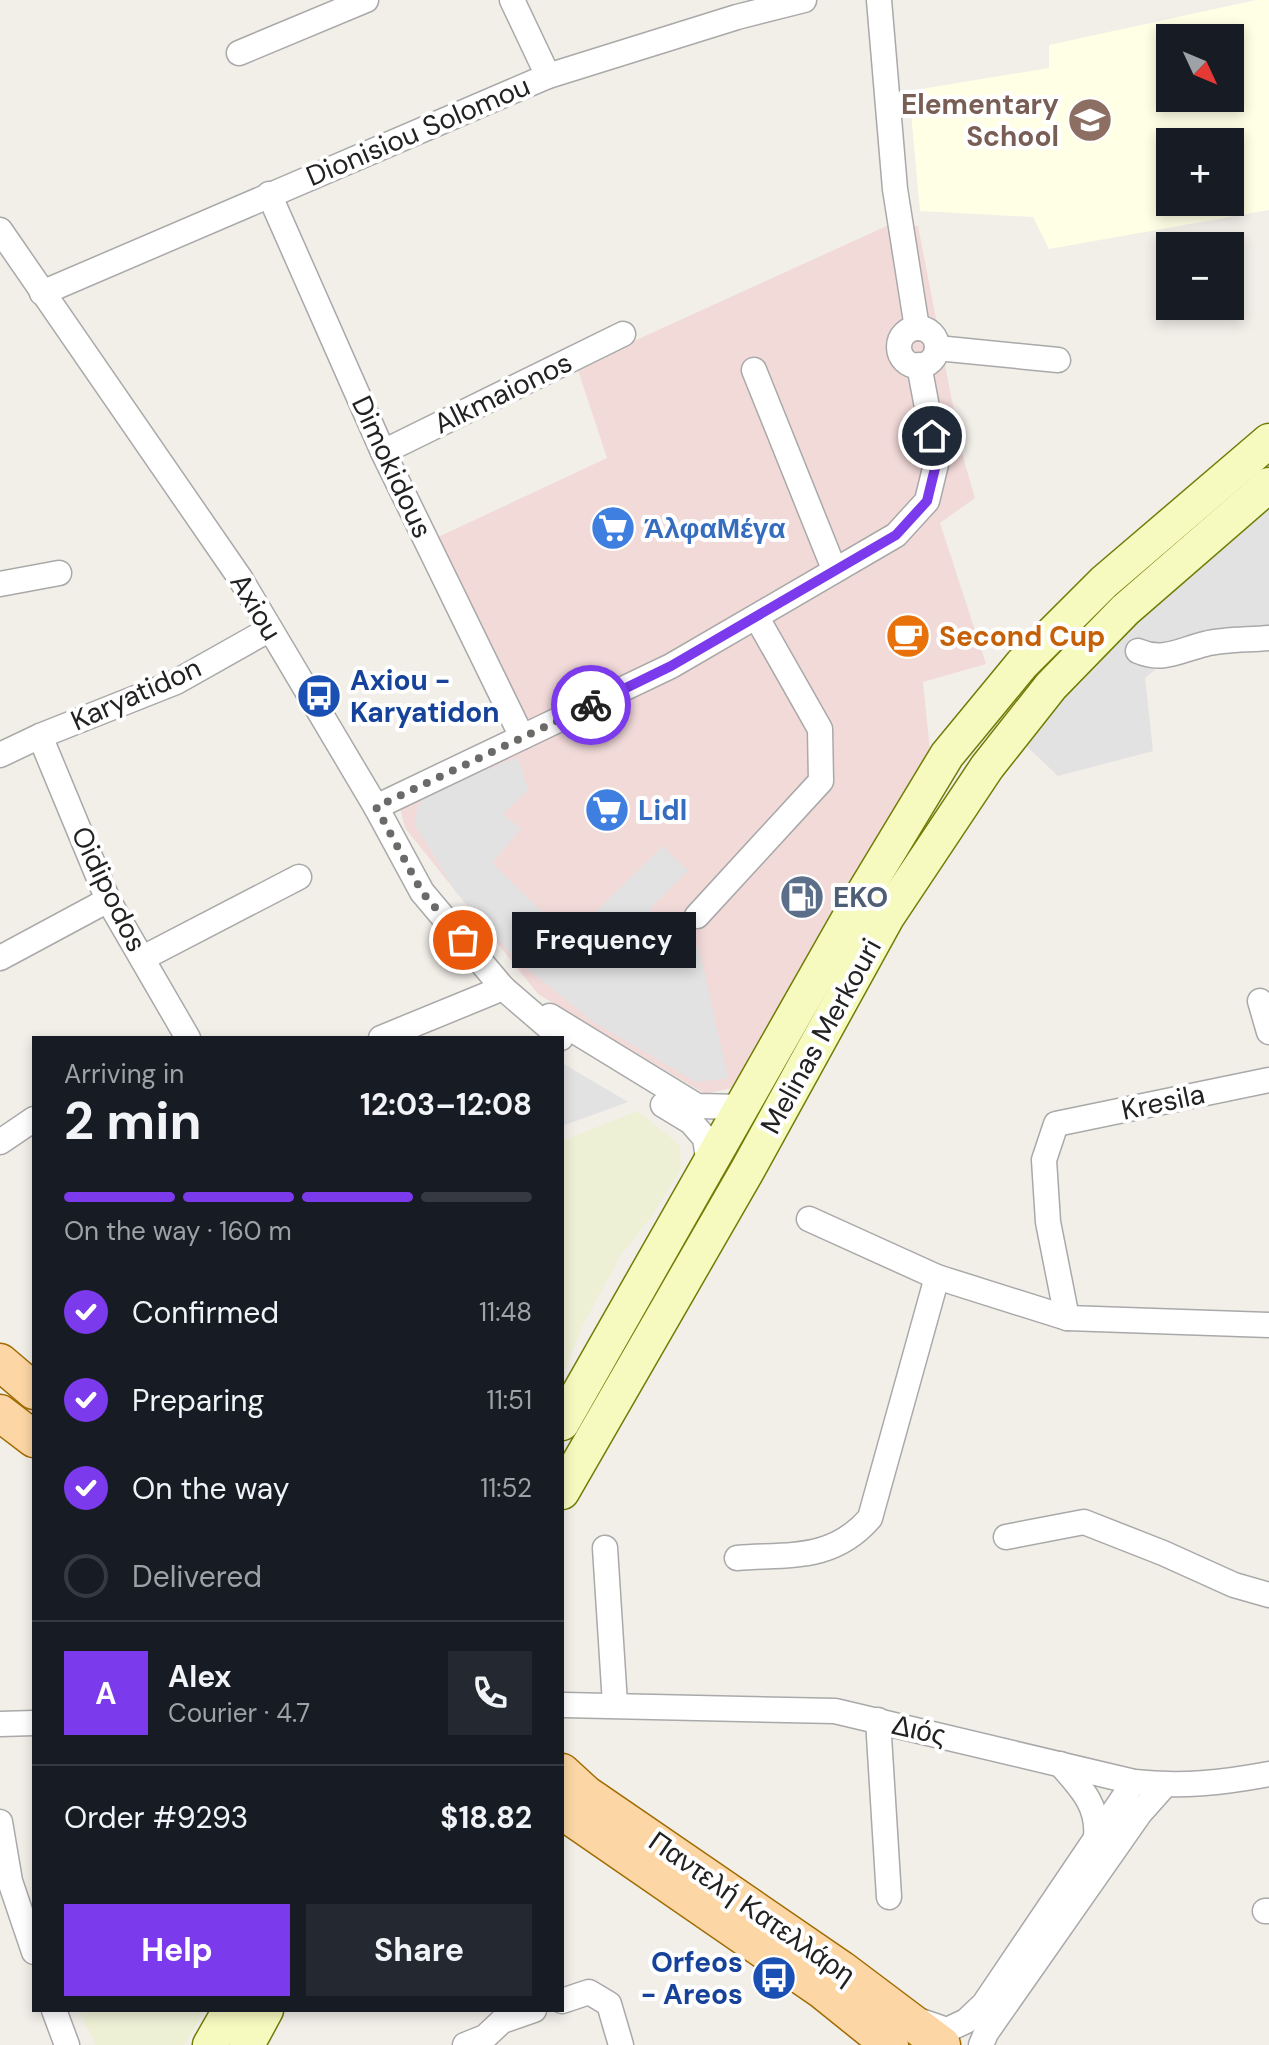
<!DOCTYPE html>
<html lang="en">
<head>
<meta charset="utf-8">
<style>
	:root { --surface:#171b24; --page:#242831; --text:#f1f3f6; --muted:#9ea1a6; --line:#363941; --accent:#7c3aed }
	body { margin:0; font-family:"DM Sans",sans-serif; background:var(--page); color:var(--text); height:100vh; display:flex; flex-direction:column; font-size:30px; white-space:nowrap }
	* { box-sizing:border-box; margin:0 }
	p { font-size:26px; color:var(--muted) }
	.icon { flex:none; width:44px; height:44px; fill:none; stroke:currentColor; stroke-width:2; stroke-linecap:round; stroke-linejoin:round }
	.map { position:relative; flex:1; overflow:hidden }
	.sheet { position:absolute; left:32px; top:1036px; width:532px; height:976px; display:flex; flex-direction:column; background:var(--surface); border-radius:0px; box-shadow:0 4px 12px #0003 }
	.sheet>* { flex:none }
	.needle { width:52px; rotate:134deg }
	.buttons { position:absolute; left:1156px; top:24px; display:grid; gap:16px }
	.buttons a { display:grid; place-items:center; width:88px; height:88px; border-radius:0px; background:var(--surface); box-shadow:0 4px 12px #0003; font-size:40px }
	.pin { position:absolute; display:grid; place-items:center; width:68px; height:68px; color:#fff; margin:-34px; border:4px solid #fff; border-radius:50%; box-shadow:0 2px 8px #0007 }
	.courier { position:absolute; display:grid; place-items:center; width:80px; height:80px; margin:-40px; border:6px solid #7c3aed; border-radius:50%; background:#fff; color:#222; box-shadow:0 2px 10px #0007 }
	.bubble { position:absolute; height:56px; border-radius:0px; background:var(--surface); box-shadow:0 4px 12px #0003; font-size:26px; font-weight:700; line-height:56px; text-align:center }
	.headline em { font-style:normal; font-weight:700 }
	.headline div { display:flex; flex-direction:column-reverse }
	.headline { display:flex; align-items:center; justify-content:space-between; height:136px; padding:0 32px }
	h1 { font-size:52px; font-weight:700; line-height:60px }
	.bar { display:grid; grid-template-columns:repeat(4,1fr); gap:12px 8px; align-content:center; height:96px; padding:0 32px }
	.bar i { height:10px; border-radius:6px; background:var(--line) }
	.bar .active { background:var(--accent) }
	.bar p { grid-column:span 4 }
	.line { display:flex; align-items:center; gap:20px; padding:0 32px; border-top:2px solid var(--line) }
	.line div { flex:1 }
	.round { display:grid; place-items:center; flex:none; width:84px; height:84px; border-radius:0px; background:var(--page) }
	ol { padding:0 32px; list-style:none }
	li { display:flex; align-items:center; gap:24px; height:88px }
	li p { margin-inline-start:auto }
	li .icon { padding:8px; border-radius:50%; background:var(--accent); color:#fff; stroke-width:4 }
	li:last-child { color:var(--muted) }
	li i { width:44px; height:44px; border:4px solid var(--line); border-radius:50% }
	.button { display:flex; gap:16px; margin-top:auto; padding:16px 32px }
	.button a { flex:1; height:92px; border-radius:0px; background:var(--accent); color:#fff; font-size:32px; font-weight:700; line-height:92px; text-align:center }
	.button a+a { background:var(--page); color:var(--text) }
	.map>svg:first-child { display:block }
	.commercial { fill:#f2dad9 }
	.education { fill:#ffffe5; fill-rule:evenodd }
	.farmland { fill:#eef0d5 }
	.parking { fill:#e2e2e2 }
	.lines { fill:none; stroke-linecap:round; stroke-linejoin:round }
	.minor-casing { stroke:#a9a9a9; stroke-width:27 }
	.secondary-casing { stroke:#707d05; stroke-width:37 }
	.primary-casing { stroke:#a06b00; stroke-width:39 }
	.minor { stroke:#fff; stroke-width:24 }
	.secondary { stroke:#f7fabf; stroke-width:34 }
	.primary { stroke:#fcd6a4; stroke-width:36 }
	.done { stroke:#6b6a68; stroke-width:8; stroke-dasharray:0 14.4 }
	.route { stroke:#7c3aed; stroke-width:10 }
	.labels { text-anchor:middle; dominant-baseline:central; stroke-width:8; stroke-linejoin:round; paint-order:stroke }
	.education-label { font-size:28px; font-weight:bold; fill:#785e54; stroke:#fff; text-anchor:end }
	.street-label { font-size:28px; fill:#222; stroke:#fff }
	.shop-label { font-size:28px; font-weight:bold; fill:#366cbe; stroke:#fff; text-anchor:start }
	.food-label { font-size:28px; font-weight:bold; fill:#c56008; stroke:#fff; text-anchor:start }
	.transit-label { font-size:28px; font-weight:bold; fill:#164399; stroke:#fff; text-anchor:start }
	.service-label { font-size:28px; font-weight:bold; fill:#4e5e75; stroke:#fff; text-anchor:start }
</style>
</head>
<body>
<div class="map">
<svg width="1269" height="2045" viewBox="0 0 1269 2045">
	<rect width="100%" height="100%" fill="#f2efe9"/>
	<path class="commercial" d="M891,224L918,226L963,457L975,498L940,523L986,664L923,682L930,750L732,1088L705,1094L538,994L405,828L399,804L536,742L436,538L607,458L577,367Z"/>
	<path class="education" d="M1256,0H1269V210L1049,249L1033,217L920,211L909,91L1049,68V45ZM1170,38H1230V98H1170ZM1170,142H1230V202H1170Z"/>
	<g class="farmland">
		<path d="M637,1111L680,1145L681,1169L652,1216L621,1255L583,1325L562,1378V1141Z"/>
		<path d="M89,2010H205L184,2045H96L80,2014Z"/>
	</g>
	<g class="parking">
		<path d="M1269,502V626L1162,664L1145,678L1153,751L1058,776L1019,739L1070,694L1126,636L1164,592Z"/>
		<path d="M518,757L528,790L503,814L521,829L492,863L569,938L663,846L688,871L649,910L699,948L728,1078L696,1082L592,1021L513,957L455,891L415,825L417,808L426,794Z"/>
		<path d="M562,1063L628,1102L562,1126Z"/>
	</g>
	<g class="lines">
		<g class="minor-casing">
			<g id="minor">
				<path d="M512,0L548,76"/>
				<path d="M879,0L895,189L917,328"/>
				<path d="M239,53L366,0"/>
				<path d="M269,194L383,452L522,737"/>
				<path d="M0,230L240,578L376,807L422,892L503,988L561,1038"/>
				<path d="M42,293L548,76L737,17L804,0"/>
				<circle cx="918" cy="347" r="19"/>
				<path d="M937,348L1058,360"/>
				<path d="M754,370L834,569"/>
				<path d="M383,452L623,334"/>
				<path d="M0,584L59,573"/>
				<path d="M1138,651C1163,662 1180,650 1205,644C1225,639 1248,640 1269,638"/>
				<path d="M40,736L108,900L188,1038"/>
				<path d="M0,755L40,736L176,682L270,629"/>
				<path d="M376,807L671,666L896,535L927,501L937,460L919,365"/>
				<path d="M697,916L821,781L820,729L757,618"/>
				<path d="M0,958L108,900"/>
				<path d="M143,958L299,877"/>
				<path d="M1260,1001L1269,1032"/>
				<path d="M550,1016L697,1106L744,1107"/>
				<path d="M381,1038L503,988"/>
				<path d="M663,1105L691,1122L705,1138L709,1165"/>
				<path d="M0,1142L34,1119"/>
				<path d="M809,1219L937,1277L1067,1318L1269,1325"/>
				<path d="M1067,1318L1048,1222L1044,1160L1056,1124L1269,1080"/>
				<path d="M1006,1537L1084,1522L1163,1553L1234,1585L1269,1595"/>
				<path d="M605,1548L615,1704"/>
				<path d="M737,1558C790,1554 833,1561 870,1518L937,1277"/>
				<path d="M564,1705L835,1711L1134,1782C1182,1787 1221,1783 1269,1774"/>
				<path d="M878,1720L889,1897"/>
				<path d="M0,1724L34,1723"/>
				<path d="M1060,1764C1080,1787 1099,1805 1096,1837"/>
				<path d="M0,1822L10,1881L34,1952"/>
				<path d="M1265,1911H1269"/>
				<path d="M562,2001L589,1992L609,2004L621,2045"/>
				<path d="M54,2010L67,2045"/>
				<path d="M921,2021L947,2030L966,2021L984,2004L1134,1782"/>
				<path d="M465,2045L485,2037L502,2021L534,2010"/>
				<path d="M981,2045L986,2033L1140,1813L1165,1785"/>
			</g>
		</g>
		<g class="secondary-casing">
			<g id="secondary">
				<path d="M562,1423L860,899L947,755L1022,664L1104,582L1269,441"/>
				<path d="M562,1492L747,1171L887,917L987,767L1051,686L1125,610L1269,485"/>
				<path d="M210,2045L230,2010"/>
				<path d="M247,2045L266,2010"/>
			</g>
		</g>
		<g class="primary-casing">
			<g id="primary">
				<path d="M0,1362L34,1391"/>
				<path d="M0,1413L34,1439"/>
				<path d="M562,1772L586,1794L841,1969L942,2045"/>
				<path d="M562,1811L823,1991L890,2045"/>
			</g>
		</g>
		<use href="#minor" class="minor"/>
		<use href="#secondary" class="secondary"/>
		<use href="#primary" class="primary"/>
	</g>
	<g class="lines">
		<path class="done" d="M463,940L422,892L376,807L591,705"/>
		<path class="route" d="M591,705L671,666L896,535L927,501L937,460L932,436"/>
	</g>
	<defs>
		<g id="school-disc" transform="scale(2.3)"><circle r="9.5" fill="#8d6e63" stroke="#fff"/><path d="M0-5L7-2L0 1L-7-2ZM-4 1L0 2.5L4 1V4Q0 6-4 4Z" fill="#fff"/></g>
		<g id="supermarket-disc" transform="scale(2.3)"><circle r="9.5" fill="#3f7fe0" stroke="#fff"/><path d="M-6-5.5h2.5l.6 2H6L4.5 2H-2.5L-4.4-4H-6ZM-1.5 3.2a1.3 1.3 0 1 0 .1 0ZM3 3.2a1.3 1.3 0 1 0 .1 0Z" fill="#fff"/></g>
		<g id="cafe-disc" transform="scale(2.3)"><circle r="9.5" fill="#e8710a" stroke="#fff"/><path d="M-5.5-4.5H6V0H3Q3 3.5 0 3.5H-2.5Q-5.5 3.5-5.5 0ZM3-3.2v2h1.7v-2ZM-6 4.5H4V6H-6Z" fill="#fff"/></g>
		<g id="bus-disc" transform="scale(2.3)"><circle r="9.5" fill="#1a4fb4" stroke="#fff"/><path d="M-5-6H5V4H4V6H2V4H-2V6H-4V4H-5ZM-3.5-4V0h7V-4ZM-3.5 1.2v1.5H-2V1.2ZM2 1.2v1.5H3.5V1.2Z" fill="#fff"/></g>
		<g id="fuel-disc" transform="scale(2.3)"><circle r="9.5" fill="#5c6f8a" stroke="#fff"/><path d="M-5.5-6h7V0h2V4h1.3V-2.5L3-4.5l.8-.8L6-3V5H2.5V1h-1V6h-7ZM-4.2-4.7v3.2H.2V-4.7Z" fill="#fff"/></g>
	</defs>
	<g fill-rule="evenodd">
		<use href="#school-disc" x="1090" y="120"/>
		<use href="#supermarket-disc" x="613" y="528"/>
		<use href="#cafe-disc" x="908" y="636"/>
		<use href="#bus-disc" x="319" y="696"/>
		<use href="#supermarket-disc" x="607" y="810"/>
		<use href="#fuel-disc" x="802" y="897"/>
		<use href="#bus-disc" x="774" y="1978"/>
	</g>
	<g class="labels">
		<g class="education-label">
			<text x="1059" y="104">Elementary<tspan x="1059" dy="32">School</tspan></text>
		</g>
		<g class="street-label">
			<text transform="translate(418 131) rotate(-23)">Dionisiou Solomou</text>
			<text transform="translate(503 393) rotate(-26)">Alkmaionos</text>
			<text transform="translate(392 467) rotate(65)">Dimokidous</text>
			<text transform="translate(256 607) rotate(59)">Axiou</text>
			<text transform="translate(136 694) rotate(-24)">Karyatidon</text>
			<text transform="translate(109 889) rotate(64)">Oidipodos</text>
			<text transform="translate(821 1036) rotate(-61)">Melinas Merkouri</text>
			<text transform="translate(1163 1102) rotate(-12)">Kresila</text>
			<text transform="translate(919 1730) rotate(13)">Διός</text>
			<text transform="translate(752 1908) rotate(35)">Παντελή Κατελλάρη</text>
		</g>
		<g class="shop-label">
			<text x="644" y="528">ΆλφαΜέγα</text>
			<text x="638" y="810">Lidl</text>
		</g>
		<g class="food-label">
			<text x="939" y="636">Second Cup</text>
		</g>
		<g class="transit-label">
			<text x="350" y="680">Axiou -<tspan x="350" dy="32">Karyatidon</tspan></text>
			<text x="743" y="1962" text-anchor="end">Orfeos<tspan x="743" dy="32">- Areos</tspan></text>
		</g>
		<g class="service-label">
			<text x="833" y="897">EKO</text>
		</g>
	</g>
</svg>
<div class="buttons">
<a><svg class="needle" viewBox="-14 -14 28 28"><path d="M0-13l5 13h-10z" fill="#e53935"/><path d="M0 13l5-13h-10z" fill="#9ea1a6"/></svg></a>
<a>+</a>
<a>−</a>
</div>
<div class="pin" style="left:463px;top:940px;background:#ea580c"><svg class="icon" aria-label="bag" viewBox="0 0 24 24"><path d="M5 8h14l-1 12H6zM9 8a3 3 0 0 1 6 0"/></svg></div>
<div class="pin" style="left:932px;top:436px;background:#1f2937"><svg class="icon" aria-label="home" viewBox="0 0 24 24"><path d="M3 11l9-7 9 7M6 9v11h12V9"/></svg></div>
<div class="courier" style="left:591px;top:705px"><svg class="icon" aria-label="bike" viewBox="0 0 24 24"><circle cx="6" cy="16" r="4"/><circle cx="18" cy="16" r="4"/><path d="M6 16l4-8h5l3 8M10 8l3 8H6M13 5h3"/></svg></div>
<div class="bubble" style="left:512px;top:912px;width:184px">Frequency</div>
<section class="sheet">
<div class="headline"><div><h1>2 min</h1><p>Arriving in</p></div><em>12:03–12:08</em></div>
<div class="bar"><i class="active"></i><i class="active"></i><i class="active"></i><i></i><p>On the way · 160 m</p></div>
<ol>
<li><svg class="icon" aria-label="check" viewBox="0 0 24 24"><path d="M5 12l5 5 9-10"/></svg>Confirmed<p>11:48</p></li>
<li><svg class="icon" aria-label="check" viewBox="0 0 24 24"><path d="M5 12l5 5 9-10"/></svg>Preparing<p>11:51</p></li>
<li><svg class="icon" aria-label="check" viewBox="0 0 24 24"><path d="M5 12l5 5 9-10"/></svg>On the way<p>11:52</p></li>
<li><i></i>Delivered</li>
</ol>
<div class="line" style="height:144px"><b class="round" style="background:var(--accent);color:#fff">A</b><div><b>Alex</b><p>Courier · 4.7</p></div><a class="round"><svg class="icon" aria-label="phone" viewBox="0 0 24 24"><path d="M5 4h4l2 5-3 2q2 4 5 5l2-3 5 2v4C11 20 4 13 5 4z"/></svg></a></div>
<div class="line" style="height:104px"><div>Order #9293</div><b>$18.82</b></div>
<div class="button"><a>Help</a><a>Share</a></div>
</section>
</div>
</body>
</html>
